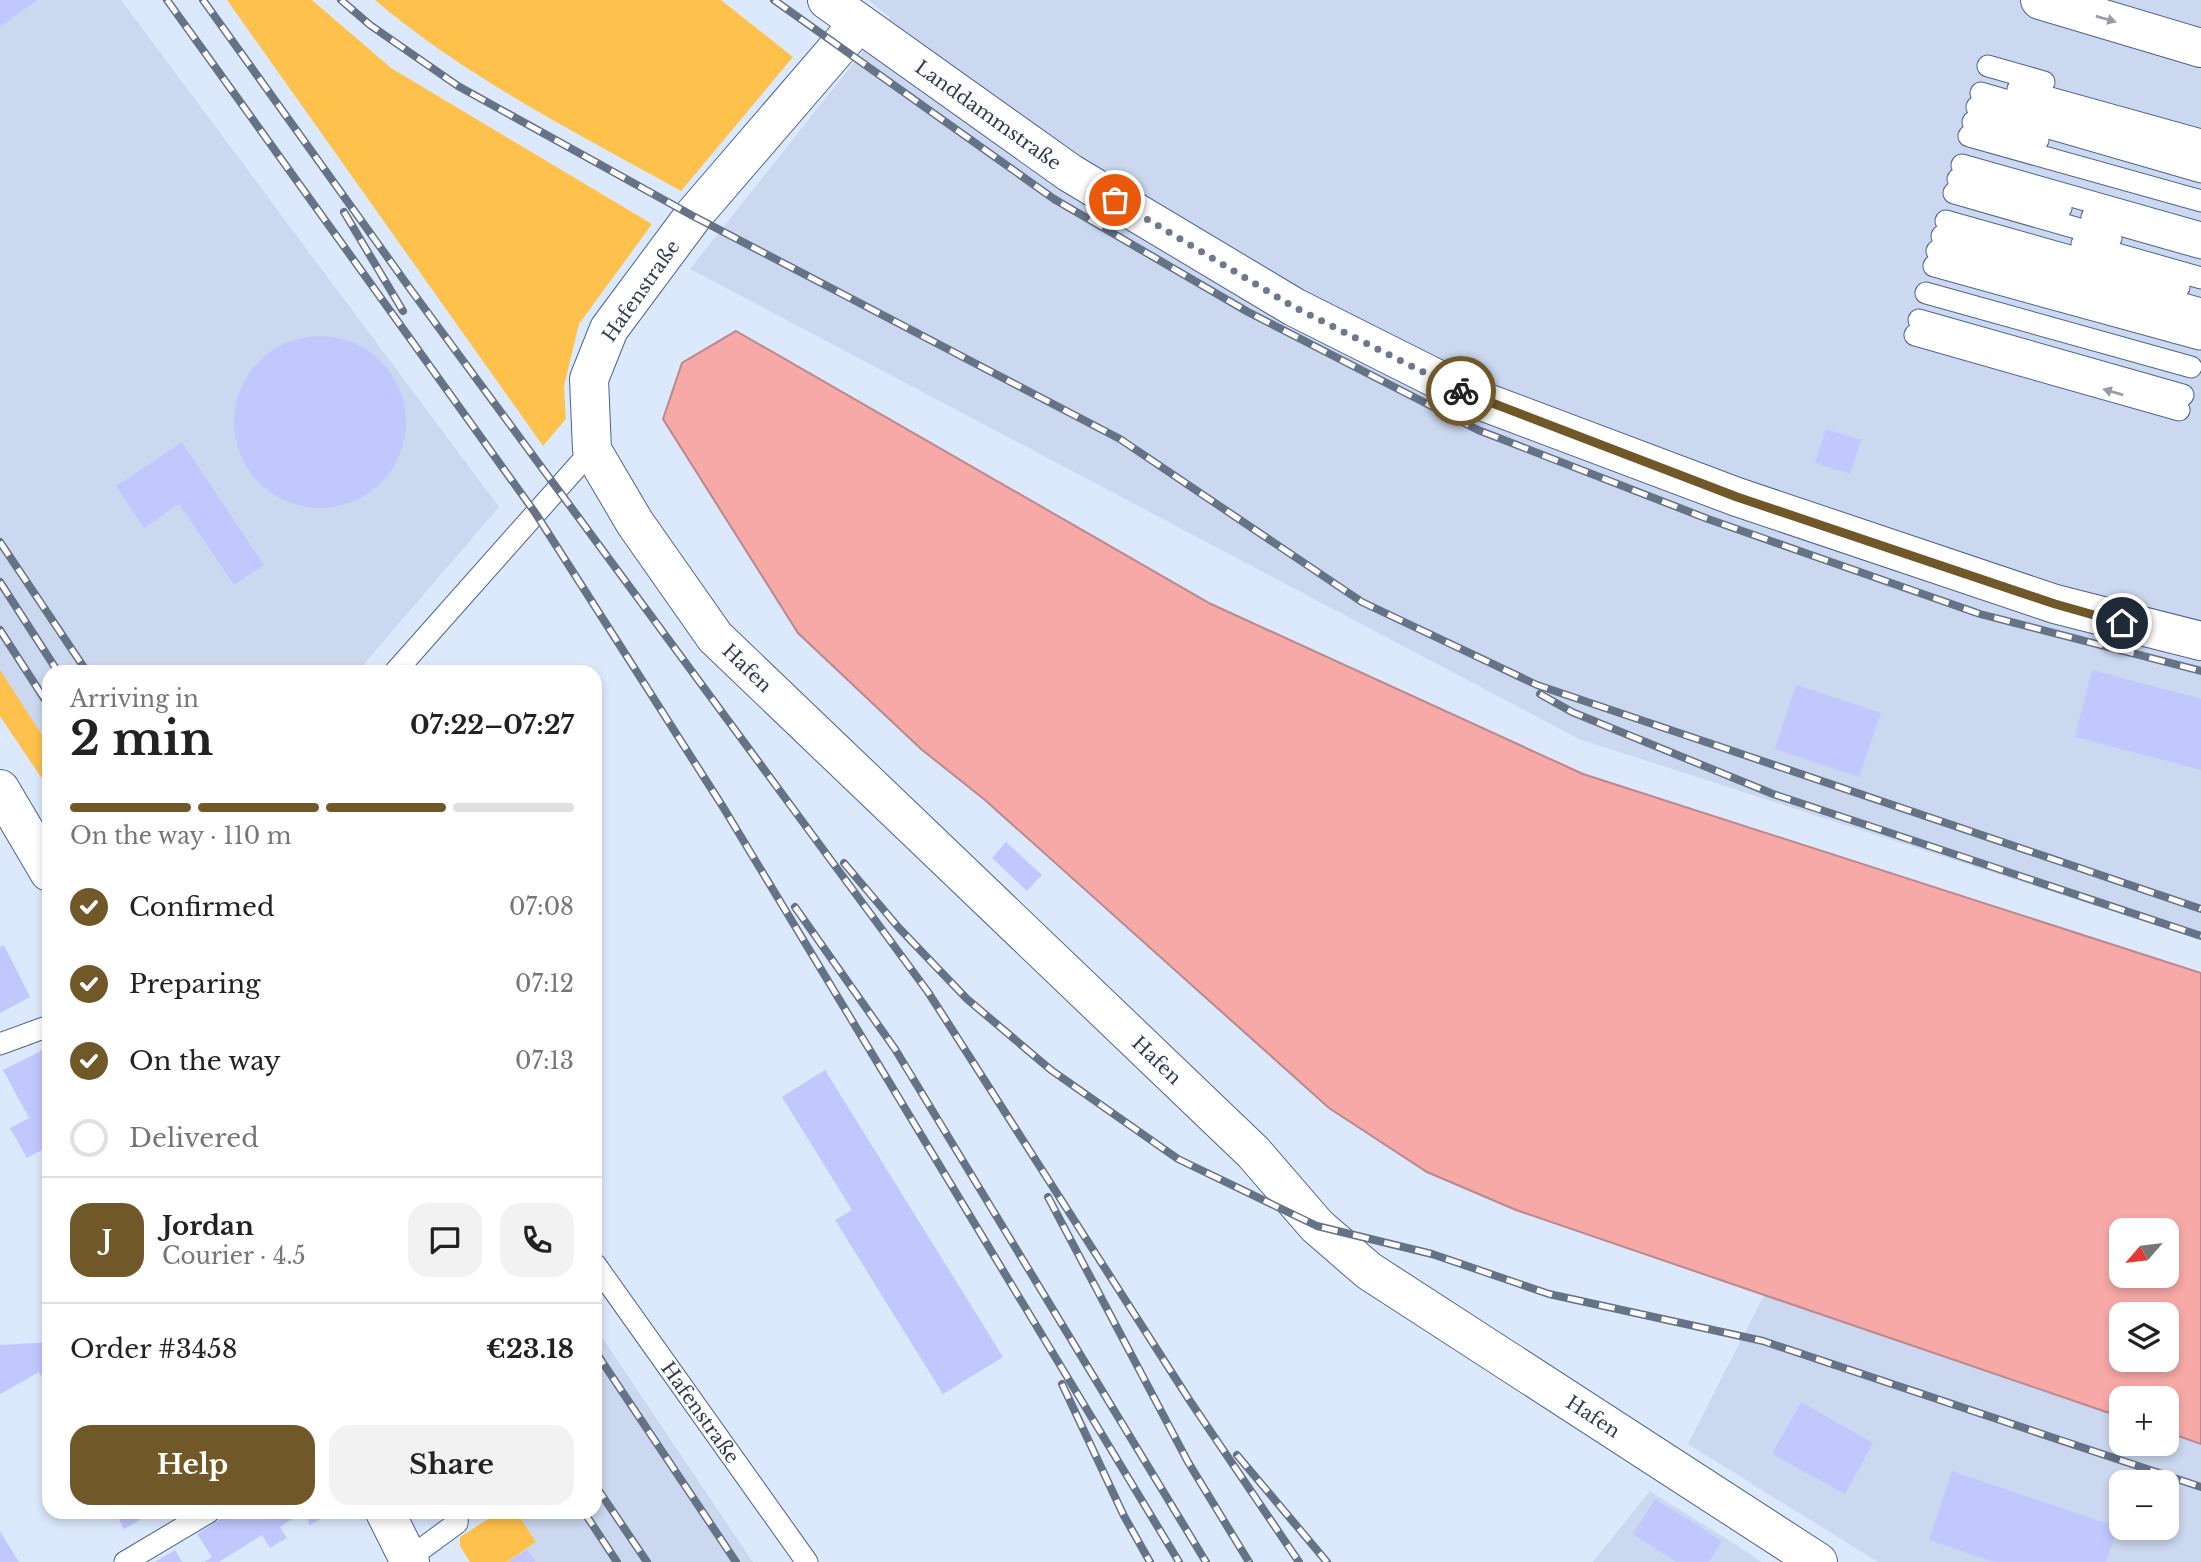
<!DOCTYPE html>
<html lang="en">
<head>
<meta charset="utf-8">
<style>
	:root { --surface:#fff; --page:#f2f2f2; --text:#222; --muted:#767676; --line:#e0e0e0; --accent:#715829 }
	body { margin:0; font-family:"Libre Baskerville",serif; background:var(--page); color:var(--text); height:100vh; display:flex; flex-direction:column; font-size:26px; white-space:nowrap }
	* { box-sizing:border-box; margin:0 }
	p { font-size:23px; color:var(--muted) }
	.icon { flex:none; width:38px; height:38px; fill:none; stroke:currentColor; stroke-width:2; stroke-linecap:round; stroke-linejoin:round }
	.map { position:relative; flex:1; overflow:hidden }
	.details { position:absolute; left:42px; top:665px; width:560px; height:854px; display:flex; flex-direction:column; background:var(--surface); border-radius:21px; box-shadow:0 4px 10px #0003 }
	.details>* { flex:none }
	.needle { width:46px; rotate:242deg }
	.tools { position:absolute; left:2109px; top:1218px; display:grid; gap:14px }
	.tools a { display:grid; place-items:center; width:70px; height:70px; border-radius:14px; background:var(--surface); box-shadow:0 4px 10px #0003; font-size:35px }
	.pin { position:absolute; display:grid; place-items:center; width:60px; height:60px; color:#fff; margin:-30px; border:4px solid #fff; border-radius:50%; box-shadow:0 2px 7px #0007 }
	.courier { position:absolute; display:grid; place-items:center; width:70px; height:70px; margin:-35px; border:5px solid #715829; border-radius:50%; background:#fff; color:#222; box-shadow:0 2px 9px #0007 }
	.overview em { font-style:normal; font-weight:700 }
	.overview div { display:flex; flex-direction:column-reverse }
	.overview { display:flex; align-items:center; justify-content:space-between; height:119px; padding:0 28px }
	h1 { font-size:46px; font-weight:700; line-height:52px }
	.bar { display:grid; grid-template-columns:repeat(4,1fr); gap:10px 7px; align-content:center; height:84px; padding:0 28px }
	.bar i { height:9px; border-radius:5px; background:var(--line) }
	.bar .active { background:var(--accent) }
	.bar p { grid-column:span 4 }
	.line { display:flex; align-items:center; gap:18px; padding:0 28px; border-top:2px solid var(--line) }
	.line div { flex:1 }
	.round { display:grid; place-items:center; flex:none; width:74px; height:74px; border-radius:21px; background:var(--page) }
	ol { padding:0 28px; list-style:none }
	li { display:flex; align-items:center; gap:21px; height:77px }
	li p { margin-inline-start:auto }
	li .icon { padding:7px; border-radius:50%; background:var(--accent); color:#fff; stroke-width:4 }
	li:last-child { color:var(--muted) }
	li i { width:38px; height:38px; border:4px solid var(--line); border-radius:50% }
	.primary-button { display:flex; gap:14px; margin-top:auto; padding:14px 28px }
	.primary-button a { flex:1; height:80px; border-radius:21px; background:var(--accent); color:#fff; font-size:28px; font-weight:700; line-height:80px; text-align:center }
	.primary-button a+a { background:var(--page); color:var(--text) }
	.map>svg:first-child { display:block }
	.built { fill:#cbd8ef; fill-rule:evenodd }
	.green { fill:#fec14c }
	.water { fill:#f7a9a7; stroke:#bb888c; stroke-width:2; fill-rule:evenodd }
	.building { fill:#c2c8fe }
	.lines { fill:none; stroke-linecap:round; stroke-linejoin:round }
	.service-casing { stroke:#4a6490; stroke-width:23 }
	.minor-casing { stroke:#4a6490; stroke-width:40 }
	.service { stroke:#fff; stroke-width:21 }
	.minor { stroke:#fff; stroke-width:38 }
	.rail-casing { stroke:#667286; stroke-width:8 }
	.rail { stroke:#fff; stroke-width:5; stroke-dasharray:16; stroke-linecap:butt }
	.oneway { fill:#979da6 }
	.done { stroke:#6c788b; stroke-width:7; stroke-dasharray:0 12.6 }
	.route { stroke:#715829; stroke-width:9 }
	.labels { text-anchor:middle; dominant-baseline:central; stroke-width:5; stroke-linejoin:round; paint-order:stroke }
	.street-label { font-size:19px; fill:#2f3b4e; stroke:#fff }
</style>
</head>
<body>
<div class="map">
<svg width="2201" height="1562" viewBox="0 0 2201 1562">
	<rect width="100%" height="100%" fill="#dce9fd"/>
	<g class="built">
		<path d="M0,0H121L499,507L357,672H49V789L0,716Z"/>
		<path d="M868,0H2201V940L1579,739L690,269L890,17Z"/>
		<path d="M1764,1295L2121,1417V1444H2166L2167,1432L2201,1444V1562H1878L1688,1444ZM2121,1482H2166V1528H2121Z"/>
		<path d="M595,1327L753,1562H536L527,1549L536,1542L516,1512H595Z"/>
		<path d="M1650,1491L1746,1551L1761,1562H1593Z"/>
	</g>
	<g class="green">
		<path d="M227,0H312L391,68L652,224L579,324L564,386L566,419L543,446Z"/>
		<path d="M375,0H721L793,57L681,191C577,133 467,78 375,0Z"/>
		<path d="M0,670L49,746V789L0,716Z"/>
		<path d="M499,1512L518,1514L536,1542L507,1562H470L460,1546V1537Z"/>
	</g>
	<path class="water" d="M736,331L1211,604L1583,774L2201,973V1444L2167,1432L2166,1398H2121V1417L1516,1210L1427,1172L1329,1108L985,800L921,749L798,633L663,419L682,363ZM2121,1230H2166V1276H2121ZM2121,1314H2166V1360H2121Z"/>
	<g class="building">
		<path d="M0,0H37L0,27Z"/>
		<circle cx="320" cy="422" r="86"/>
		<path d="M1826,429L1861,440L1850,474L1815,463Z"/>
		<path d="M182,442L264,565L234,585L179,504L144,528L116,486Z"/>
		<path d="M2092,670L2201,699V770L2075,737Z"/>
		<path d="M1796,685L1881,713L1859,777L1775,749Z"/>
		<path d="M1006,842L1042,875L1027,891L992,858Z"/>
		<path d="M4,945L30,997L0,1013V947Z"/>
		<path d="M49,1047V1158L44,1149L27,1158L10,1128L29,1118L3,1070Z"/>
		<path d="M825,1070L1003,1357L943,1394L835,1220L852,1210L782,1097Z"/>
		<path d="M49,1342V1391L39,1372L0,1394V1345Z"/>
		<path d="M1801,1402L1873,1443L1845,1494L1772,1454Z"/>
		<path d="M1952,1471L2118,1527L2106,1562H1994L1929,1540Z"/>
		<path d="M1655,1499L1722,1541L1709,1562H1676L1633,1534Z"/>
		<path d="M115,1512H154L124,1529Z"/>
		<path d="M232,1512H333L310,1525L303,1512L280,1527L287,1538L270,1548L262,1535L219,1562H204L212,1557L197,1534Z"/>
		<path d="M0,1531L19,1562H0Z"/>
		<path d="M527,1549L536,1562H507Z"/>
		<path d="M175,1550L182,1562H155Z"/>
	</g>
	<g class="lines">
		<g class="service-casing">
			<g id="service">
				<path d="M1988,66L2044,82"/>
				<path d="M2018,89L2201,140"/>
				<path d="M1981,93L2201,157"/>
				<path d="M1977,107L2201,172"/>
				<path d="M1973,122L2038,140"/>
				<path d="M1969,136L2201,201"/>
				<path d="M1962,165L2201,233"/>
				<path d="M1958,179L2061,208"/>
				<path d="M1954,193L2111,238"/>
				<path d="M2092,217L2201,248"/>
				<path d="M1946,221L2179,287"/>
				<path d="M1942,236L2201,309"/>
				<path d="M2082,244L2201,278"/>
				<path d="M1937,251L2201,324"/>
				<path d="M1934,266L2199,339"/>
				<path d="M1926,293L2191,367"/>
				<path d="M1919,320L2183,395"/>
				<path d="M1915,335L2179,410"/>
				<path d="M395,672L592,450"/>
				<path d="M0,1044L49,1026"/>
				<path id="s1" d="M595,1264L807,1562"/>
				<path d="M408,1559L457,1523L458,1512"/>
				<path d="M125,1562L209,1512"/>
			</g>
		</g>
		<g class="minor-casing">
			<g id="minor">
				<path id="s2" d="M827,0L1070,173L1294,307L1479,400L1737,497L2055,604L2201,641"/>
				<path d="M2040,0L2201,48"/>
				<path id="s3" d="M859,23L693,216L609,329L589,379L592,450L635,523L715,637L1253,1152L1317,1226L1369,1271L1818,1562"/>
				<path d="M0,789L49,872"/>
				<path d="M385,1512L410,1562"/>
			</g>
		</g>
		<use href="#service" class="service"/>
		<use href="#minor" class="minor"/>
		<g class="rail-casing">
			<g id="rail">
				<path d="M167,0L536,514L723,807L1179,1562"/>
				<path d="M203,0L411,290L928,992L1190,1401L1299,1562"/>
				<path d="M341,0L370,25L458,86L693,216L1120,439L1362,602L1537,685L2201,909"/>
				<path d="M774,0L1054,199L1248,312L1478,430L1708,519L1980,614L2201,671"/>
				<path d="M344,212L403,311"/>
				<path d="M0,542L87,672"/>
				<path d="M0,582L58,672"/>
				<path d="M0,630L49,706"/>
				<path d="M1540,694L1572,712L1773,794L2201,936"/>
				<path d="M844,863L899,928L967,999L1051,1070L1178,1159L1317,1226L1432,1254L1549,1294L1763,1341L2201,1487"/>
				<path d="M795,907L895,1049L1206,1562"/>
				<path d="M1048,1197L1188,1462L1249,1562"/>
				<path d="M595,1351L736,1562"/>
				<path d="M1062,1384L1124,1516L1150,1562"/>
				<path d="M1237,1455L1327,1562"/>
				<path d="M595,1485L647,1562"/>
				<path d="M584,1512L617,1562"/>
			</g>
		</g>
		<use href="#rail" class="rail"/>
	</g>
	<defs><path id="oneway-solid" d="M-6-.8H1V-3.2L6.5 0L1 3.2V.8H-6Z" transform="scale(1.75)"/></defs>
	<g class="oneway">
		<use href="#oneway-solid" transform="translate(2106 19) rotate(16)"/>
		<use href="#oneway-solid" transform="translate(2113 392) rotate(-164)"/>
	</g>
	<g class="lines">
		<path class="done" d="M1115,200L1294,307L1461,391"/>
		<path class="route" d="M1461,391L1737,497L2055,604L2122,623"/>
	</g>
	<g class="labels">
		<g class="street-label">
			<text stroke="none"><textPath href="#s2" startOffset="198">Landdammstraße</textPath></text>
			<text transform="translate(641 291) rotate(-55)">Hafenstraße</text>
			<text stroke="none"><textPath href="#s3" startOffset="789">Hafen</textPath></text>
			<text stroke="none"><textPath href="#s3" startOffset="1356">Hafen</textPath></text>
			<text stroke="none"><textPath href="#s1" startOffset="182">Hafenstraße</textPath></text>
			<text stroke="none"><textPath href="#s3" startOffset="1923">Hafen</textPath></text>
		</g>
	</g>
</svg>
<div class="tools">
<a><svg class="needle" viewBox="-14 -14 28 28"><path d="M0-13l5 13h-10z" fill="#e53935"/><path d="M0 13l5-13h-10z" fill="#767676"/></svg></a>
<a><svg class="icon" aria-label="layers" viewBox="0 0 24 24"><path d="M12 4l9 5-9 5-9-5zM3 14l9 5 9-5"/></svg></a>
<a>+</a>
<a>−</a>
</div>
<div class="pin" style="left:1115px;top:200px;background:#ea580c"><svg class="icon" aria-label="bag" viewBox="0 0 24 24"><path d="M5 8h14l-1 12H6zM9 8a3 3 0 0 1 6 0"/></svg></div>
<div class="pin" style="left:2122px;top:623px;background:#1f2937"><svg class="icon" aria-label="home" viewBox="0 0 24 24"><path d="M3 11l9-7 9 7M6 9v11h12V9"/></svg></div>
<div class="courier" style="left:1461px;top:391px"><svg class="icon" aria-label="bike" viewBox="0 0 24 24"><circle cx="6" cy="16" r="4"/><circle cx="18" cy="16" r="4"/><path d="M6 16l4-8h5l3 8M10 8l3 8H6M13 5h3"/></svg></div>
<section class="details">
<div class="overview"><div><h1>2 min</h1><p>Arriving in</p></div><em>07:22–07:27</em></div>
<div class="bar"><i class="active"></i><i class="active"></i><i class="active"></i><i></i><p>On the way · 110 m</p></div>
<ol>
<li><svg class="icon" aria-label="check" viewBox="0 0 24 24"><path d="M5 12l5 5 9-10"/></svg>Confirmed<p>07:08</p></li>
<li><svg class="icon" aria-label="check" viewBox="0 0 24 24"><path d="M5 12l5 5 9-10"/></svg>Preparing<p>07:12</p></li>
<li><svg class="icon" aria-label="check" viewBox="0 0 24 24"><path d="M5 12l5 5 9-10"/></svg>On the way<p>07:13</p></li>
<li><i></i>Delivered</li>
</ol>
<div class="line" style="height:126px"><b class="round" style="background:var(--accent);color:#fff">J</b><div><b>Jordan</b><p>Courier · 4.5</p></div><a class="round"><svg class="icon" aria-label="chat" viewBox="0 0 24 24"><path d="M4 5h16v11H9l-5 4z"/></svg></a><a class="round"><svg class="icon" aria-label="phone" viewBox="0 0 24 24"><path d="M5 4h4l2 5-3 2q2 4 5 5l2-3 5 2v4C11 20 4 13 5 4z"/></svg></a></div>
<div class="line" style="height:91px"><div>Order #3458</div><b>€23.18</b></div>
<div class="primary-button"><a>Help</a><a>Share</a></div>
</section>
</div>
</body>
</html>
